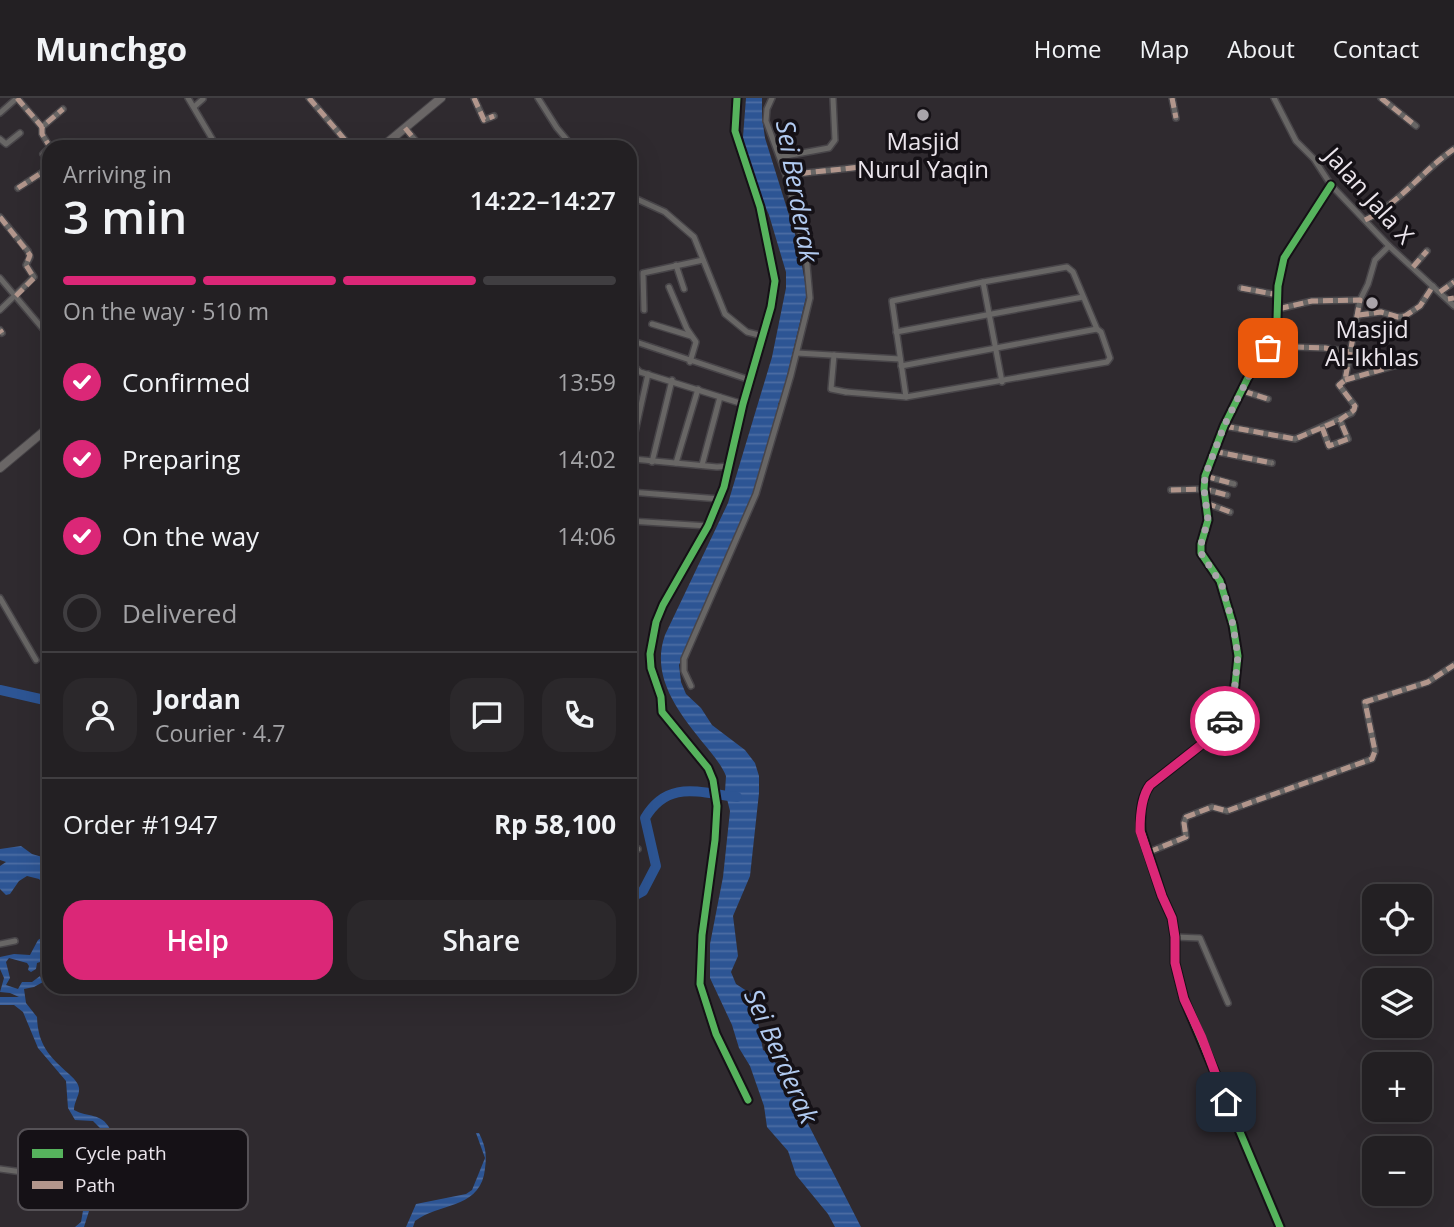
<!DOCTYPE html>
<html lang="en">
<head>
<meta charset="utf-8">
<style>
	:root { --surface:#232023; --page:#2b282b; --text:#f1f3f6; --muted:#a3a3a6; --line:#403e41; --accent:#db2777 }
	body { margin:0; font-family:"Open Sans",sans-serif; background:var(--page); color:var(--text); height:100vh; display:flex; flex-direction:column; font-size:26px; white-space:nowrap }
	* { box-sizing:border-box; margin:0 }
	p { font-size:23px; color:var(--muted) }
	.icon { flex:none; width:38px; height:38px; fill:none; stroke:currentColor; stroke-width:2; stroke-linecap:round; stroke-linejoin:round }
	.map { position:relative; flex:1; overflow:hidden }
	.panel { position:absolute; left:42px; top:42px; width:595px; height:854px; display:flex; flex-direction:column; background:var(--surface); border-radius:21px; box-shadow:0 7px 28px #0002,0 0 0 2px var(--line) }
	.panel>* { flex:none }
	.controls { position:absolute; left:1362px; top:786px; display:grid; gap:14px }
	.controls a { display:grid; place-items:center; width:70px; height:70px; border-radius:14px; background:var(--surface); box-shadow:0 7px 28px #0002,0 0 0 2px var(--line); font-size:35px }
	.pin { position:absolute; display:grid; place-items:center; width:60px; height:60px; color:#fff; margin:-30px; border-radius:14px; box-shadow:0 4px 10px #0006 }
	.courier { position:absolute; display:grid; place-items:center; width:70px; height:70px; margin:-35px; border:5px solid #db2777; border-radius:50%; background:#fff; color:#222; box-shadow:0 2px 9px #0007 }
	.summary em { font-style:normal; font-weight:600 }
	.summary div { display:flex; flex-direction:column-reverse }
	.summary { display:flex; align-items:center; justify-content:space-between; height:119px; padding:0 21px }
	h1 { font-size:46px; font-weight:600; line-height:52px }
	.bar { display:grid; grid-template-columns:repeat(4,1fr); gap:10px 7px; align-content:center; height:84px; padding:0 21px }
	.bar i { height:9px; border-radius:5px; background:var(--line) }
	.bar .active { background:var(--accent) }
	.bar p { grid-column:span 4 }
	.line { display:flex; align-items:center; gap:18px; padding:0 21px; border-top:2px solid var(--line) }
	.line div { flex:1 }
	.round { display:grid; place-items:center; flex:none; width:74px; height:74px; border-radius:21px; background:var(--page) }
	ol { padding:0 21px; list-style:none }
	li { display:flex; align-items:center; gap:21px; height:77px }
	li p { margin-inline-start:auto }
	li .icon { padding:7px; border-radius:50%; background:var(--accent); color:#fff; stroke-width:4 }
	li:last-child { color:var(--muted) }
	li i { width:38px; height:38px; border:4px solid var(--line); border-radius:50% }
	.cta { display:flex; gap:14px; margin-top:auto; padding:14px 21px }
	.cta a { flex:1; height:80px; border-radius:21px; background:var(--accent); color:#fff; font-size:28px; font-weight:600; line-height:80px; text-align:center }
	.cta a+a { background:var(--page); color:var(--text) }
	header { display:flex; align-items:center; gap:42px; box-sizing:border-box; height:98px; padding:0 35px; background:var(--surface); border-bottom:2px solid var(--line) }
	header strong { font-size:33px }
	nav { display:flex; gap:38px; margin-inline-start:auto; font-size:24px }
	.map>svg:first-child { display:block }
	.water { fill:url(#water-rules) }
	.lines { fill:none; stroke-linecap:round; stroke-linejoin:round }
	.river { stroke:#2d5594; stroke-width:10 }
	.minor-casing { stroke:#484549; stroke-width:8 }
	.primary-casing { stroke:#484549; stroke-width:10 }
	.minor { stroke:#686665; stroke-width:5 }
	.primary { stroke:#6a6666; stroke-width:8 }
	.quiet { stroke:#b2968c; stroke-width:5; stroke-dasharray:10 5; stroke-linecap:butt }
	.cycleway-casing { stroke:#151116; stroke-width:11 }
	.cycleway { stroke:#56b35d; stroke-width:7 }
	.done { stroke:#a9a4aa; stroke-width:7; stroke-dasharray:0 12.6 }
	.route { stroke:#db2777; stroke-width:9 }
	.poi-dot { fill:#a9a4aa; stroke:#151116; stroke-width:2.5 }
	.labels { text-anchor:middle; dominant-baseline:central; stroke-width:7; stroke-linejoin:round; paint-order:stroke }
	.poi-label { font-size:24px; fill:#ebe5ec; stroke:#151116 }
	.street-label { font-size:24px; fill:#ebe5ec; stroke:#151116 }
	.water-label { font-size:26px; font-style:italic; fill:#b1caf0; stroke:#151116 }
	.key { fill:#151116; stroke:#555156; stroke-width:2 }
	.key-label { font-size:19px; fill:#ebe5ec }
</style>
</head>
<body>
<header>
<strong>Munchgo</strong>
<nav><a>Home</a><a>Map</a><a>About</a><a>Contact</a></nav>
</header>
<div class="map">
<svg width="1454" height="1129" viewBox="0 0 1454 1129">
	<defs>
		<pattern id="water-rules" width="6" height="5" patternUnits="userSpaceOnUse" patternTransform="scale(1.75)"><rect width="6" height="5" fill="#2d5594"/><path d="M0 2.5h6" fill="none" stroke="#4c6da3"/></pattern>
	</defs>
	<rect width="100%" height="100%" fill="#2f2a2f"/>
	<g class="water">
		<path d="M746,0H762V19L765,40L798,146L807,195L782,299L778,306L779,315L767,355L760,371L755,393L679,567L681,584L686,596L701,610L712,627L745,652L755,665L759,678V695L750,778L733,818L738,858L731,874L736,886L753,897L763,952L772,957L784,985L798,997L805,1020L861,1129H835L828,1116L796,1077L788,1053L767,1029L764,1008L750,968L739,950L732,927L710,880V846L723,779L730,713L725,693L726,678C721,666 712,656 704,646C679,615 650,579 665,537L728,405L772,259L786,190V174L769,117L755,85L745,52L743,39Z"/>
		<path d="M21,748L32,756L49,761V792L39,781L27,778L19,783L10,796L6,797L0,791V768L6,764L0,762V751Z"/>
		<path d="M49,835V840L46,842L49,848L46,857L49,861L37,865L36,871L31,874L28,872L29,868L27,865L9,860L6,864L10,880L6,887L18,891L22,884H32L40,878L43,884L34,889L24,891L26,905L37,919C38,947 49,958 69,976C73,980 78,984 79,990C80,997 74,1004 74,1012C88,1020 101,1014 110,1031L105,1062L106,1076L105,1084L90,1094L89,1113L84,1129H75L81,1124L84,1107L83,1094L97,1082L101,1075L100,1050L103,1038L100,1030L93,1023L75,1022L68,1010L66,983L38,950L23,914L14,907H0V899H19L10,895L0,894L4,880L0,871V859L14,856L30,857L38,842Z"/>
		<path d="M476,1035H479C487,1051 487,1060 484,1077C476,1111 439,1105 415,1123L413,1129H406L416,1106L466,1096L472,1092L485,1060Z"/>
	</g>
	<g class="lines">
		<g class="river">
			<path d="M0,592L49,603"/>
			<path d="M630,800L643,793L656,768L645,720C668,681 700,695 737,699"/>
		</g>
		<g class="minor-casing">
			<g id="minor">
				<path d="M17,0L42,29L63,11"/>
				<path d="M188,0L217,49"/>
				<path d="M309,0L351,49"/>
				<path d="M474,0L484,22L494,18"/>
				<path d="M538,0L557,30L573,49"/>
				<path d="M737,0L735,33L760,109L775,183L771,209L743,306L724,389L708,428L663,507L656,524L650,556L651,570L661,599L662,614L708,670L713,682L717,708L715,742L702,837L700,886L716,936L748,1002"/>
				<path d="M1172,0L1176,20"/>
				<path d="M1274,0L1296,43L1314,61L1331,87L1389,148L1454,208"/>
				<path d="M1381,0L1416,28"/>
				<path d="M194,9L203,1"/>
				<path d="M0,15L17,0"/>
				<path d="M42,29V36L50,49"/>
				<path d="M405,30L421,49"/>
				<path d="M0,41L6,46L20,35"/>
				<path d="M43,56L49,50"/>
				<path d="M780,59L829,50L835,42L833,0"/>
				<path d="M40,76L49,86"/>
				<path d="M786,77L880,67"/>
				<path d="M18,90L49,70"/>
				<path d="M630,98L665,114L694,139L725,216L747,234L763,238"/>
				<path d="M0,119L28,153L30,159L26,167L34,179L0,212"/>
				<path d="M1365,122C1399,106 1423,72 1454,51"/>
				<path d="M676,167L684,191"/>
				<path d="M1413,169L1427,153"/>
				<path d="M0,180L49,238"/>
				<path d="M983,184L1067,169L1073,174L1097,231"/>
				<path d="M669,189L687,231L696,244L690,264"/>
				<path d="M1241,190L1278,197"/>
				<path d="M1440,194L1454,184"/>
				<path d="M1278,211L1312,203L1360,202"/>
				<path d="M644,212L643,175L703,162"/>
				<path d="M1359,217L1381,214L1398,219L1405,218L1420,208L1433,188"/>
				<path d="M652,226L691,238"/>
				<path d="M0,232L2,235"/>
				<path d="M896,234L1083,199"/>
				<path d="M630,242L635,260V269L640,274L743,306"/>
				<path d="M630,242L750,282"/>
				<path d="M1264,248L1325,250L1350,254"/>
				<path d="M797,255L900,261"/>
				<path d="M834,257L831,291L846,294"/>
				<path d="M648,276L634,339L633,361L717,369L729,368"/>
				<path d="M1345,282L1408,264"/>
				<path d="M1243,293L1268,301"/>
				<path d="M846,294L906,299L1107,264L1110,260L1101,234L1097,231L901,268"/>
				<path d="M906,299L892,203L983,184L1002,284"/>
				<path d="M1224,328L1295,341L1352,315L1355,308L1339,287L1345,282L1360,202L1368,186L1375,162L1389,148"/>
				<path d="M1322,329L1329,348L1348,341L1340,322"/>
				<path d="M1213,353L1272,365"/>
				<path d="M652,364L672,282"/>
				<path d="M676,365L698,291"/>
				<path d="M702,367L720,299"/>
				<path d="M1205,378L1234,386"/>
				<path d="M1171,392L1204,391L1227,397"/>
				<path d="M630,394L720,401"/>
				<path d="M1206,405L1230,414"/>
				<path d="M630,423L708,428"/>
				<path d="M0,500L36,562"/>
				<path d="M691,588L684,573V561L756,396L791,277L810,200L807,167L797,117L786,77L766,23L767,11L772,0"/>
				<path d="M630,597H632"/>
				<path d="M630,752L638,751"/>
				<path d="M1149,754L1186,739L1184,725L1186,719L1212,709L1227,713L1372,661L1375,653L1365,604L1428,584L1454,567"/>
				<path d="M1175,839L1200,840L1228,905"/>
				<path d="M0,846L15,843"/>
				<path d="M0,1071L37,1076L57,1071L115,1041"/>
				<path d="M107,1087L148,1077L134,1039"/>
				<path d="M1280,1129L1184,901L1175,865V839L1172,820L1162,798L1141,733C1140,718 1141,699 1150,687L1216,635L1228,619L1233,605L1238,558L1233,527L1220,483L1201,455V446L1208,422L1204,391L1205,378L1224,328L1277,221L1278,188L1284,160L1331,87"/>
			</g>
		</g>
		<g class="primary-casing">
			<g id="primary">
				<path d="M382,49L441,0"/>
				<path d="M0,370L49,329"/>
			</g>
		</g>
		<use href="#minor" class="minor"/>
		<use href="#primary" class="primary"/>
		<g class="quiet">
			<path d="M17,0L42,29L63,11"/>
			<path d="M309,0L351,49"/>
			<path d="M474,0L484,22L494,18"/>
			<path d="M1172,0L1176,20"/>
			<path d="M1381,0L1416,28"/>
			<path d="M42,29V36L50,49"/>
			<path d="M405,30L421,49"/>
			<path d="M786,77L880,67"/>
			<path d="M48,85L49,84"/>
			<path d="M18,90L49,70"/>
			<path d="M0,119L30,157L26,167L34,180L15,199"/>
			<path d="M1365,122C1399,106 1423,72 1454,51"/>
			<path d="M1413,169L1427,153"/>
			<path d="M1241,190L1278,197"/>
			<path d="M1440,194L1454,184"/>
			<path d="M1448,201L1454,200"/>
			<path d="M1359,217L1381,214L1398,219L1405,218L1420,208L1433,188"/>
			<path d="M0,232L2,235"/>
			<path d="M1264,248L1325,250L1350,254"/>
			<path d="M1345,282L1408,264"/>
			<path d="M1243,293L1268,301"/>
			<path d="M1224,328L1295,341L1340,322L1354,312L1355,308L1339,287L1345,282L1360,202L1312,203L1278,211"/>
			<path d="M1322,329L1329,348L1348,341L1340,322"/>
			<path d="M1213,353L1272,365"/>
			<path d="M1205,378L1234,386"/>
			<path d="M1171,392L1204,391L1227,397"/>
			<path d="M1206,405L1230,414"/>
			<path d="M1149,754L1186,739L1184,725L1186,719L1212,709L1227,713L1372,661L1375,653L1365,604L1428,584L1454,567"/>
		</g>
		<g class="cycleway-casing">
			<g id="cycleway">
				<path d="M737,0L735,33L760,109L775,183L771,209L743,306L724,389L708,428L663,507L656,524L650,556L651,570L661,599L662,614L708,670L713,682L717,708L715,742L702,837L700,886L716,936L748,1002"/>
				<path d="M1280,1129L1184,901L1175,865V839L1172,820L1162,798L1141,733C1140,718 1141,699 1150,687L1216,635L1228,619L1233,605L1238,558L1233,527L1220,483L1201,455V446L1208,422L1204,391L1205,378L1224,328L1277,221L1278,188L1284,160L1331,87"/>
			</g>
		</g>
		<use href="#cycleway" class="cycleway"/>
	</g>
	<g class="lines">
		<path class="done" d="M1225,623L1233,604L1238,558L1233,527L1222,487L1201,455V446L1208,422L1204,391L1205,378L1224,328L1264,248L1268,250"/>
		<path class="route" d="M1225,623L1216,635L1150,687C1141,699 1140,718 1140,733L1162,798L1172,820L1175,839V865L1184,901L1202,940L1226,1004"/>
	</g>
	<g class="poi-dot">
		<circle cx="923" cy="17" r="7"/>
		<circle cx="1372" cy="205" r="7"/>
	</g>
	<g class="labels">
		<g class="poi-label">
			<text x="923" y="42">Masjid<tspan x="923" dy="28">Nurul Yaqin</tspan></text>
			<text x="1372" y="230">Masjid<tspan x="1372" dy="28">Al-Ikhlas</tspan></text>
		</g>
		<g class="street-label">
			<text transform="translate(1370 97) rotate(48)">Jalan Jala X</text>
		</g>
		<g class="water-label">
			<text transform="translate(798 93) rotate(80)">Sei Berderak</text>
			<text transform="translate(782 958) rotate(66)">Sei Berderak</text>
		</g>
	</g>
	<rect x="18" y="1031" width="230" height="81" rx="10" class="key"/>
	<rect x="32" y="1051" width="31" height="9" fill="#56b35d"/>
	<rect x="32" y="1083" width="31" height="8" fill="#b2968c"/>
	<g class="key-label">
		<text x="75" y="1062">Cycle path</text>
		<text x="75" y="1094">Path</text>
	</g>
</svg>
<div class="controls">
<a><svg class="icon" aria-label="locate" viewBox="0 0 24 24"><circle cx="12" cy="12" r="6"/><path d="M12 2v4M12 18v4M2 12h4M18 12h4"/></svg></a>
<a><svg class="icon" aria-label="layers" viewBox="0 0 24 24"><path d="M12 4l9 5-9 5-9-5zM3 14l9 5 9-5"/></svg></a>
<a>+</a>
<a>−</a>
</div>
<div class="pin" style="left:1268px;top:250px;background:#ea580c"><svg class="icon" aria-label="bag" viewBox="0 0 24 24"><path d="M5 8h14l-1 12H6zM9 8a3 3 0 0 1 6 0"/></svg></div>
<div class="pin" style="left:1226px;top:1004px;background:#1f2937"><svg class="icon" aria-label="home" viewBox="0 0 24 24"><path d="M3 11l9-7 9 7M6 9v11h12V9"/></svg></div>
<div class="courier" style="left:1225px;top:623px"><svg class="icon" aria-label="car" viewBox="0 0 24 24"><path d="M5 17H2v-5l4-1 3-4h7l3 4 3 1v5h-3M9 17h6M6 11h13"/><circle cx="7" cy="17" r="2"/><circle cx="17" cy="17" r="2"/></svg></div>
<section class="panel">
<div class="summary"><div><h1>3 min</h1><p>Arriving in</p></div><em>14:22–14:27</em></div>
<div class="bar"><i class="active"></i><i class="active"></i><i class="active"></i><i></i><p>On the way · 510 m</p></div>
<ol>
<li><svg class="icon" aria-label="check" viewBox="0 0 24 24"><path d="M5 12l5 5 9-10"/></svg>Confirmed<p>13:59</p></li>
<li><svg class="icon" aria-label="check" viewBox="0 0 24 24"><path d="M5 12l5 5 9-10"/></svg>Preparing<p>14:02</p></li>
<li><svg class="icon" aria-label="check" viewBox="0 0 24 24"><path d="M5 12l5 5 9-10"/></svg>On the way<p>14:06</p></li>
<li><i></i>Delivered</li>
</ol>
<div class="line" style="height:126px"><a class="round"><svg class="icon" aria-label="person" viewBox="0 0 24 24"><circle cx="12" cy="8" r="4"/><path d="M4 21q1-7 8-7t8 7"/></svg></a><div><b>Jordan</b><p>Courier · 4.7</p></div><a class="round"><svg class="icon" aria-label="chat" viewBox="0 0 24 24"><path d="M4 5h16v11H9l-5 4z"/></svg></a><a class="round"><svg class="icon" aria-label="phone" viewBox="0 0 24 24"><path d="M5 4h4l2 5-3 2q2 4 5 5l2-3 5 2v4C11 20 4 13 5 4z"/></svg></a></div>
<div class="line" style="height:91px"><div>Order #1947</div><b>Rp 58,100</b></div>
<div class="cta"><a>Help</a><a>Share</a></div>
</section>
</div>
</body>
</html>
